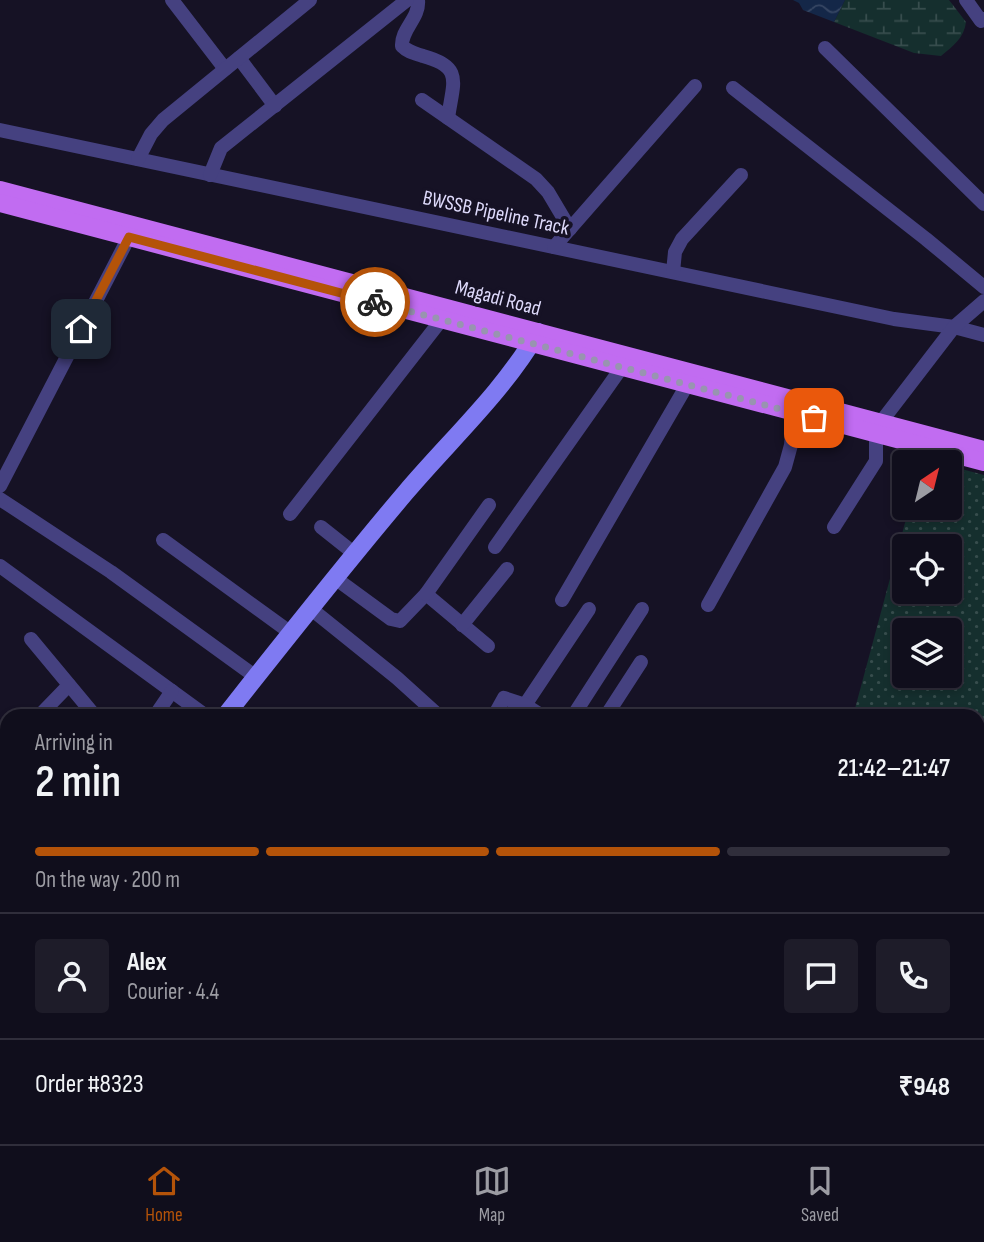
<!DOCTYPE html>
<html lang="en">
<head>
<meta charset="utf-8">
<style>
	:root { --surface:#100e1c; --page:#1e1c29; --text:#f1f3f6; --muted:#9c9ca3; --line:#302e3b; --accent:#b45309 }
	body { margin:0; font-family:"Sofia Sans Condensed",sans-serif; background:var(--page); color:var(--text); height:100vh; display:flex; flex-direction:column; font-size:26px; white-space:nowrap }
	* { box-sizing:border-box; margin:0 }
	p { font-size:23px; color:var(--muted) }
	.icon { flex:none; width:38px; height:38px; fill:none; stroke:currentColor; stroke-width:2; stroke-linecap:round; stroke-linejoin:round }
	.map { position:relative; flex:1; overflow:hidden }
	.drawer { position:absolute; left:0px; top:709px; width:985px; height:436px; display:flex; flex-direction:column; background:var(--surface); border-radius:21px 21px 0 0; box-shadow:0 4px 10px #0003,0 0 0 2px var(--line) }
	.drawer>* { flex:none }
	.needle { width:46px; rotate:35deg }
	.tools { position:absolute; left:892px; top:450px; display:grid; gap:14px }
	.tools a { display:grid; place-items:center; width:70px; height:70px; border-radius:7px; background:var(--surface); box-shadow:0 4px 10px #0003,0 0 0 2px var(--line); font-size:35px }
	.pin { position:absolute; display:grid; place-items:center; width:60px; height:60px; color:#fff; margin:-30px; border-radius:14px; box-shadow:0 4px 10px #0006 }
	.courier { position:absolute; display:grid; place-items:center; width:70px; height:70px; margin:-35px; border:5px solid #b45309; border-radius:50%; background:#fff; color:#222; box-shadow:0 2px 9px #0007 }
	.summary em { font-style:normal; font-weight:600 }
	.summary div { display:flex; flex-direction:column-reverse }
	.summary { display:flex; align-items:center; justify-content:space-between; height:119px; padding:0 35px }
	h1 { font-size:46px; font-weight:600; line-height:52px }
	.bar { display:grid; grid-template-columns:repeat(4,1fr); gap:10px 7px; align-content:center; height:84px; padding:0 35px }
	.bar i { height:9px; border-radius:5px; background:var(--line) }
	.bar .on { background:var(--accent) }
	.bar p { grid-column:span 4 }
	.line { display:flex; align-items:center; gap:18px; padding:0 35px; border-top:2px solid var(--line) }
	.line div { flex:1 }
	.round { display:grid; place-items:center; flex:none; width:74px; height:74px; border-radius:7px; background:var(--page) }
	.dock { display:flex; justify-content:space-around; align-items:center; height:98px; border-top:2px solid var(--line); background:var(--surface); font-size:19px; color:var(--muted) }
	.dock a { display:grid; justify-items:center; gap:4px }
	.dock .on { color:var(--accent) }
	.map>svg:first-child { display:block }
	.grass { fill:url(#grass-dots); fill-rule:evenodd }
	.wetland { fill:url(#wetland-marsh) }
	.water { fill:url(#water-waves) }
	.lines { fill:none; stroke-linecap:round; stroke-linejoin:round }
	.street { stroke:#454180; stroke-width:14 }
	.secondary { stroke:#7f7af2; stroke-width:18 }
	.primary { stroke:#c16cf1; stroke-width:18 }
	.done { stroke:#9894b0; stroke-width:7; stroke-dasharray:0 12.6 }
	.route { stroke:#b45309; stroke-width:9 }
	.labels { text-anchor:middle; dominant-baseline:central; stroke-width:7; stroke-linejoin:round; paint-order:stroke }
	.street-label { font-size:21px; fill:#dedafb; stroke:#161225 }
</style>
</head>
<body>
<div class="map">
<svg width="984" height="1144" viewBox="0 0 984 1144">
	<defs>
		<pattern id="grass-dots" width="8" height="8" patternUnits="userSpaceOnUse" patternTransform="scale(1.75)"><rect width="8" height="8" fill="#152f2e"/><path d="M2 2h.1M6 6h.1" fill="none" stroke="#374d4d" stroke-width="1.8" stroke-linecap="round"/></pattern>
		<pattern id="wetland-marsh" width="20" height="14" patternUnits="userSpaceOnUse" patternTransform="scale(1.75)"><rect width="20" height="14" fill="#152f2e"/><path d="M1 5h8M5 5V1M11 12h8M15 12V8" fill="none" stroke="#374d4d"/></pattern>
		<pattern id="water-waves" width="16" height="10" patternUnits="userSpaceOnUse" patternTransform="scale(1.75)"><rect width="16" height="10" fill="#142748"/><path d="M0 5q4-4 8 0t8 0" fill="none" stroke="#364663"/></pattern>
	</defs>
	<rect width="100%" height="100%" fill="#161225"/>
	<path class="grass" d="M950,466L984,475V826L978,824V716H853L909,508H950ZM905,546H950V592H905ZM905,630H950V676H905Z"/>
	<path class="wetland" d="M845,0H949L966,22C964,38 953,46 941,56L914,53L834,22Z"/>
	<path class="water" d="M793,0H845L834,22L803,10L799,3Z"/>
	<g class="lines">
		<g class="street">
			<path d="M172,0L225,69"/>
			<path d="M418,0C420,18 401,29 402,46C408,52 414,53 423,56C464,67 453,82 448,118"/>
			<path d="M966,0L981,21L984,19"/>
			<path d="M825,48L984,204"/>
			<path d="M239,58L275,106"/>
			<path d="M733,88L926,239L984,287"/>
			<path d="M422,100L536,179L548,192L570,229"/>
			<path d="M0,130L894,319L954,327L984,335"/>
			<path d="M138,159L151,134L163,120L310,0"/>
			<path d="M210,175L221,148L407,0"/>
			<path d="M554,247L695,86"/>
			<path d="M673,272L675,252L682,239L741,175"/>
			<path d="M0,486L129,237"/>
			<path d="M0,499L111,572L256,677"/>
			<path d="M290,514L442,319"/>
			<path d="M321,527L355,554"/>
			<path d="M834,527L876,461V434L881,422L954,327L984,301"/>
			<path d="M163,540L291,633"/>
			<path d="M495,547L622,367"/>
			<path d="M0,566L206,716"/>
			<path d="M335,578L391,619L400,621L426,594L488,646"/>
			<path d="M426,594L489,505"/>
			<path d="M562,600L687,385"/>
			<path d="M708,605L785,467L791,445L794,413"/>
			<path d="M310,608L397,678L439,716"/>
			<path d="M462,625L507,569"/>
			<path d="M31,639L95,716"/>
			<path d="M525,705L589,609"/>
			<path d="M39,716L69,685"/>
			<path d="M155,716L172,691"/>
			<path d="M494,716L504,698L525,705L542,716"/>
			<path d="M573,716L642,609"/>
			<path d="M606,716L641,662"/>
			<path d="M0,755L7,748"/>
			<path d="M978,1088L984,1091"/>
			<path d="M94,1138L106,1144"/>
			<path d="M597,1138L614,1144"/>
			<path d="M825,1138L836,1144"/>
			<path d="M947,1138L959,1144"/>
			<path d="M340,1144L344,1138"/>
			<path d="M631,1144L634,1138"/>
		</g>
		<g class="secondary">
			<path d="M225,716C285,640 344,565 406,492C451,439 503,392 538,332"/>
			<path d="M0,1104L7,1093"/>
			<path d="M380,1138L386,1144"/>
		</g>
		<g class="primary">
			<path d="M0,190L984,450"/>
			<path d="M0,203L984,462"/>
		</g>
	</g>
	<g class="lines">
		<path class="done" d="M375,302L814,418"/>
		<path class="route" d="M81,329L129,237L375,302"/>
	</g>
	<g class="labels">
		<g class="street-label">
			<text transform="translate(496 213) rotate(12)">BWSSB Pipeline Track</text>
			<text transform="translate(498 298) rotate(15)">Magadi Road</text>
		</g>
	</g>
</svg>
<div class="tools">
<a><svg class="needle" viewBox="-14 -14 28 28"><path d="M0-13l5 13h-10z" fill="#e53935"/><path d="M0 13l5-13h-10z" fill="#9c9ca3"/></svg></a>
<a><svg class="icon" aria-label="locate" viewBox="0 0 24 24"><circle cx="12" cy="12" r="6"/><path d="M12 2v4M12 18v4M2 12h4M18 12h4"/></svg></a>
<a><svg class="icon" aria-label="layers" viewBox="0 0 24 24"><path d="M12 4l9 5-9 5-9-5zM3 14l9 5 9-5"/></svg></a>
</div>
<div class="pin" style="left:814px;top:418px;background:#ea580c"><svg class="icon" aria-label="bag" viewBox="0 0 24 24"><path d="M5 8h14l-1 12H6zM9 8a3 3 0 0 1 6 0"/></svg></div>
<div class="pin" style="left:81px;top:329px;background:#1f2937"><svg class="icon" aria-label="home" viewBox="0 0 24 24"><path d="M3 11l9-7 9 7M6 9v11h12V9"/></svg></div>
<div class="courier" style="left:375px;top:302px"><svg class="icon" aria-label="bike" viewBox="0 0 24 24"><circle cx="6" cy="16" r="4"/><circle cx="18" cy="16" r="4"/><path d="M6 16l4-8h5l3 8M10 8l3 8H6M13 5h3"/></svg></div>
<section class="drawer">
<div class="summary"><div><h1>2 min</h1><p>Arriving in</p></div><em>21:42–21:47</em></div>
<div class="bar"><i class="on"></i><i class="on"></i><i class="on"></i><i></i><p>On the way · 200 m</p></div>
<div class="line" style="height:126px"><a class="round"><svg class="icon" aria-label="person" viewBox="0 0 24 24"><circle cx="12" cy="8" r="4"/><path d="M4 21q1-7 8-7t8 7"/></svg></a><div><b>Alex</b><p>Courier · 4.4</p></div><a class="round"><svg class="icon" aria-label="chat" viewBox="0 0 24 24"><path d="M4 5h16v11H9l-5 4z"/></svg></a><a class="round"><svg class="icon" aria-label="phone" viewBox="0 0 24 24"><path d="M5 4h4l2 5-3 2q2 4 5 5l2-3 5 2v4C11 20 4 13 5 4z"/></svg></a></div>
<div class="line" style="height:91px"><div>Order #8323</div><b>₹948</b></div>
</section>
</div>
<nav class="dock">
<a class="on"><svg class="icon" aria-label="home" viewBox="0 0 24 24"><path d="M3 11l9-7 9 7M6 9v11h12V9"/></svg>Home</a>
<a><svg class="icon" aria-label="map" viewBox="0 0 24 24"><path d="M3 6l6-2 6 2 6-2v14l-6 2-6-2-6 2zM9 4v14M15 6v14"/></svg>Map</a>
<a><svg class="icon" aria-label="saved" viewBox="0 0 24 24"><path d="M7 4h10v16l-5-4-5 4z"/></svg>Saved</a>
</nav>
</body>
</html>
